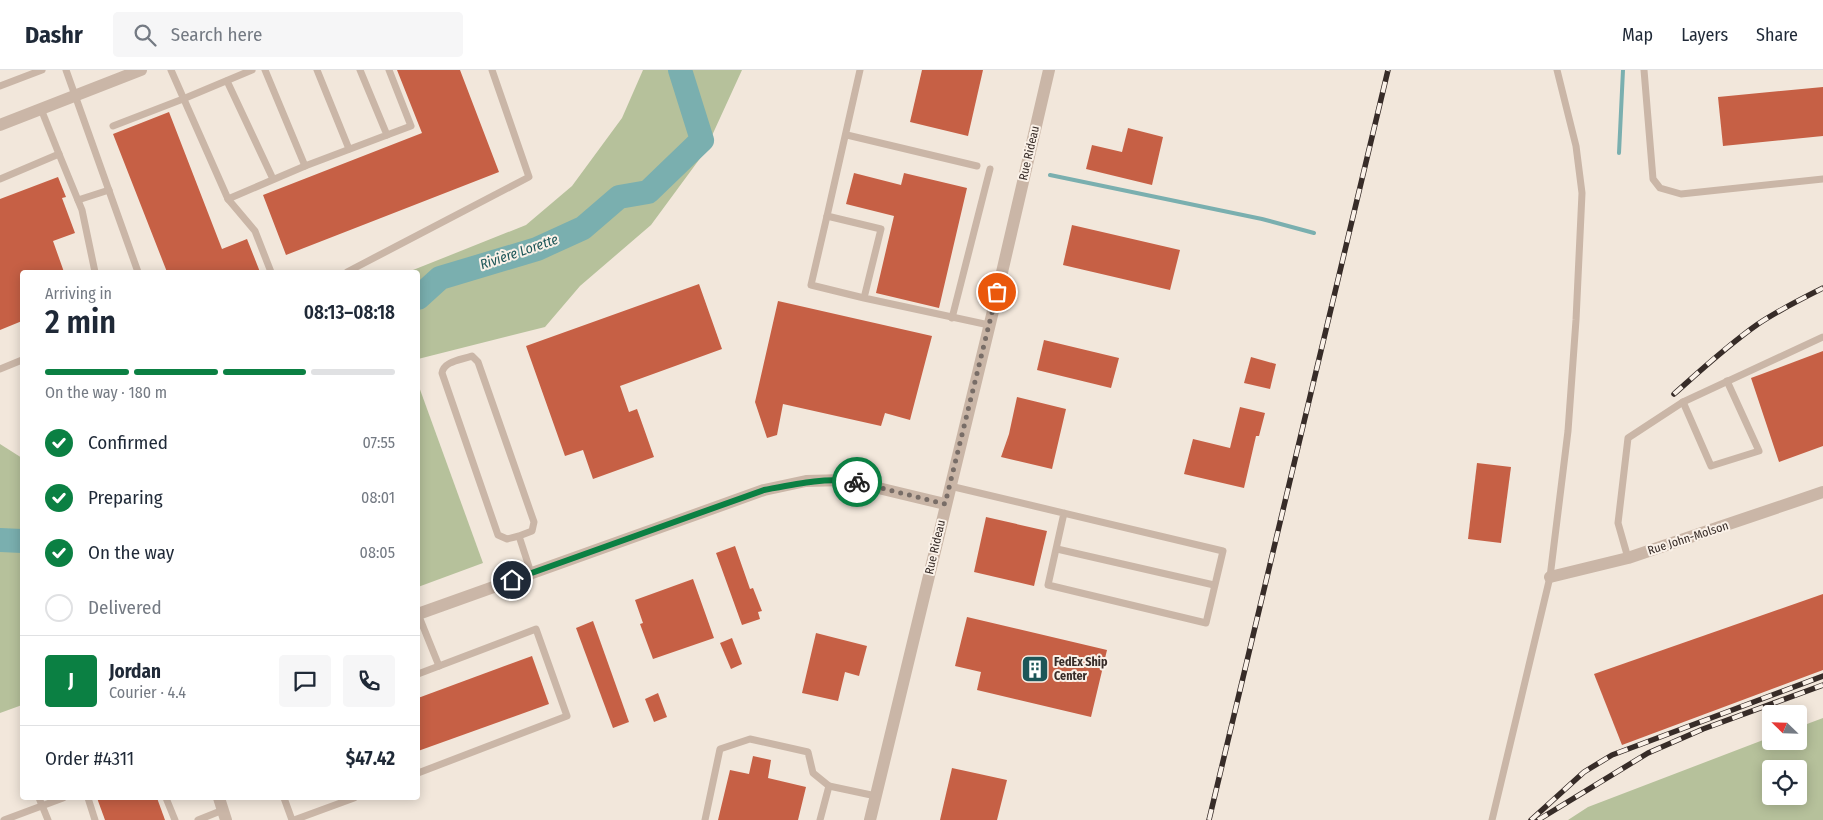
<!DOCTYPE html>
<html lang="en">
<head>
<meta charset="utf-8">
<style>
	:root { --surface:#fff; --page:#f6f6f7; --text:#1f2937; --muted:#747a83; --line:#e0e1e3; --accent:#0b8043 }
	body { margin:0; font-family:"Fira Sans Condensed",sans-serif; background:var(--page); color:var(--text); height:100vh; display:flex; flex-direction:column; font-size:19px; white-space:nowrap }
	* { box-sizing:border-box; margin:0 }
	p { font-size:16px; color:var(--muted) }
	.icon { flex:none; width:28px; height:28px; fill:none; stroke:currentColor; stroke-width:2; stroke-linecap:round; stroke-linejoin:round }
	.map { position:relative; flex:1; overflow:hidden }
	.sheet { position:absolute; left:20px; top:200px; width:400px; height:530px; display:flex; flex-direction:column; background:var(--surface); border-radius:5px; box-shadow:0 2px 12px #0003 }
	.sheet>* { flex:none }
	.needle { width:32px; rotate:293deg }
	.tools { position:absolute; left:1762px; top:635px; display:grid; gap:10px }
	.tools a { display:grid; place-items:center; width:45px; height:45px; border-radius:5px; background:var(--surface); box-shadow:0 2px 12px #0003; font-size:25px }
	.pin { position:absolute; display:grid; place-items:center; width:42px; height:42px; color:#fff; margin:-21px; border:2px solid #fff; border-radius:50%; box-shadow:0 1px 5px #0007 }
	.courier { position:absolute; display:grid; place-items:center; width:50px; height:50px; margin:-25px; border:4px solid #0b8043; border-radius:50%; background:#fff; color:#222; box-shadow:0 1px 6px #0007 }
	.overview em { font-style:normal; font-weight:600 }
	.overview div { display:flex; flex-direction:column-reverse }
	.overview { display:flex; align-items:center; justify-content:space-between; height:85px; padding:0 25px }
	h1 { font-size:32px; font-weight:600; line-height:38px }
	.bar { display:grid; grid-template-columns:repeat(4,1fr); gap:8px 5px; align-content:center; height:60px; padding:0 25px }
	.bar i { height:6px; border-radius:4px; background:var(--line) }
	.bar .on { background:var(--accent) }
	.bar p { grid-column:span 4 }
	.line { display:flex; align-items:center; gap:12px; padding:0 25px; border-top:1px solid var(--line) }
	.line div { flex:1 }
	.round { display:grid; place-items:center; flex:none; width:52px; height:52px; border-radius:5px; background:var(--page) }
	ol { padding:0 25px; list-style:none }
	li { display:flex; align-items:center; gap:15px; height:55px }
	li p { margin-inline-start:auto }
	li .icon { padding:5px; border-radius:50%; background:var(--accent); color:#fff; stroke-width:4 }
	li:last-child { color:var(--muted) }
	li i { width:28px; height:28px; border:2px solid var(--line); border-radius:50% }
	header { display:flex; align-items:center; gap:30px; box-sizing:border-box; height:70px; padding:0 25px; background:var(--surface); border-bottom:1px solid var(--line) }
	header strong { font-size:24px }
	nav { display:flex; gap:28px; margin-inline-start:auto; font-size:18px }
	.search { width:350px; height:45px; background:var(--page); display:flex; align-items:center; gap:12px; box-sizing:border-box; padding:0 18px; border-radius:5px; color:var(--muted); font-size:19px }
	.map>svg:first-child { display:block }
	.green { fill:#b6c19b; fill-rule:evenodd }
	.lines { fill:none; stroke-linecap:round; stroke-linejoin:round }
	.stream { stroke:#7aafaf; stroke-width:4 }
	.river { stroke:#7aafaf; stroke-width:24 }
	.building { fill:#c66045 }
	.lane { stroke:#cab6a7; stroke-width:7 }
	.street { stroke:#cab6a7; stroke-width:12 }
	.rail-casing { stroke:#372c28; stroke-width:5.5 }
	.rail { stroke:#faf1e8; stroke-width:4; stroke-dasharray:11; stroke-linecap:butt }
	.done { stroke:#786d67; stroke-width:5; stroke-dasharray:0 9 }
	.route { stroke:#0b8043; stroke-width:6 }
	.labels { text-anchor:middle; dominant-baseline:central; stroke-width:4; stroke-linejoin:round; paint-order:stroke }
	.street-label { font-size:12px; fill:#372c28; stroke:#faf1e8 }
	.poi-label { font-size:12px; font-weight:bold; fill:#372c28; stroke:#faf1e8; text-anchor:start }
	.water-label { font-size:14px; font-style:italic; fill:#1d5658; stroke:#faf1e8 }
</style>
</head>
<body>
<header>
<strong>Dashr</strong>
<div class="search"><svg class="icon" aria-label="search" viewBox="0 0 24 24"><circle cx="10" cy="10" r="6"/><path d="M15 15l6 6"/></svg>Search here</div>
<nav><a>Map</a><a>Layers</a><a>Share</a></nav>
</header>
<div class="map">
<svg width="1823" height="750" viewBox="0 0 1823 750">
	<rect width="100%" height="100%" fill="#f2e7db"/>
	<g class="green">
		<path d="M643,0H742L704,83L651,155L580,216L545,257L418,289V202H408L526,155L572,116L622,48Z"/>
		<path d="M418,314L483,493L418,517Z"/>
		<path d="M0,374L22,388V635L0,643Z"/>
		<path d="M1823,648V750H1568L1588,737L1771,667V671H1799V657ZM1771,699H1799V726H1771Z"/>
	</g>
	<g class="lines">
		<g class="stream">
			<path d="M1619,83L1623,0"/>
			<path d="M1050,105L1262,149L1314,163"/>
		</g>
		<g class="river">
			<path d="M418,228L440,208L537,179L583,158L619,127L648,122L702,70L680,0"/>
			<path d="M0,470L22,471"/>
		</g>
	</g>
	<g class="building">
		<path d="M397,0H460L499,102L286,185L263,125L422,63Z"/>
		<path d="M922,0H983L968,66L910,52Z"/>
		<path d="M1823,17V66L1723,76L1718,27Z"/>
		<path d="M169,42L222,179L247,169L260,202H167L113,64Z"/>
		<path d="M1128,58L1163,67L1152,115L1086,99L1092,75L1122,82Z"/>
		<path d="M854,103L901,115L904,103L967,118L939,238L876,223L894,146L846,134Z"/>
		<path d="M58,107L66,127L62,128L75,163L53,171L64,202H22V251L0,260V129Z"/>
		<path d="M1072,155L1180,180L1170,220L1063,195Z"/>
		<path d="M699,214L722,279L620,316L629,342L637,339L654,387L593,409L583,380L565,386L526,276Z"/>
		<path d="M778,231L932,266L910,350L885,343L881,356L783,334L777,365L767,368L755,332Z"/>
		<path d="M1044,270L1119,288L1111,318L1037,300Z"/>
		<path d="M1823,281V376L1779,392L1751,308Z"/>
		<path d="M1251,287L1276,294L1270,319L1244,313Z"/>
		<path d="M1017,327L1066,339L1052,399L1001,387L1009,364Z"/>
		<path d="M1240,337L1265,343L1259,366H1256L1244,418L1184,404L1193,369L1230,378Z"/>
		<path d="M1477,393L1511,397L1501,473L1468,469Z"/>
		<path d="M986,447L1047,461L1034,516L974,502Z"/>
		<path d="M735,476L750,519L753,518L762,541L758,542L760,549L742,555L716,483Z"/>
		<path d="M693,509L714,568L653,589L640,554L643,553L635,530Z"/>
		<path d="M1823,524V600L1622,675L1594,604Z"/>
		<path d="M967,547L1107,580L1091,647L977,620L981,602L955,596Z"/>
		<path d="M593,551L629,652L613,658L576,558Z"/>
		<path d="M816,563L867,576L859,606L845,602L838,631L802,623Z"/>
		<path d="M732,568L742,594L731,599L720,573Z"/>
		<path d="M532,586L549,634L418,681V628Z"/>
		<path d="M658,623L667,647L654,652L645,629Z"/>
		<path d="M753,686L771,690L768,708L806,717L798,750H718L730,700L749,704Z"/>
		<path d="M952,698L1007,710L997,750H940Z"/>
		<path d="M97,728H157L165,750H105Z"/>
	</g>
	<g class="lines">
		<g class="lane">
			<path d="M66,0L138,202"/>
			<path d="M171,0L228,129L305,96L387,65L360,0"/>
			<path d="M265,0L305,96"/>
			<path d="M317,0L349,79"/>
			<path d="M1644,0L1653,109L1660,118L1681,124L1823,109"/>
			<path d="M227,11L273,109"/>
			<path d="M0,16L42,0"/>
			<path d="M41,39L59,84"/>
			<path d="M113,56L183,29L252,0"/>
			<path d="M387,65L411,56L389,0"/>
			<path d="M847,65L977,96"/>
			<path d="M0,109L59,84L82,140L95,202"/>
			<path d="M228,129L255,161L271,202"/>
			<path d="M78,130L109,120"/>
			<path d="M827,146L860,0"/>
			<path d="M347,202L529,107L492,0"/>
			<path d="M864,228L811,215L827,146L881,159L864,228L989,255"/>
			<path d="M952,248L990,99"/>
			<path d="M0,299L22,290"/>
			<path d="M1683,332L1711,396L1759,381L1727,311"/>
			<path d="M950,416L1223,481L1206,553L1048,515L1064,443"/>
			<path d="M519,466L532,461L534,452L478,292L472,286C461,290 444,291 442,303L498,465L507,469L519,466L531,503"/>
			<path d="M1057,479L1214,515"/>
			<path d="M1628,488L1618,453L1628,368L1683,332L1823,267"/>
			<path d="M418,544L439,596"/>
			<path d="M418,604L536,559L567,646L418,703"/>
			<path d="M39,728L48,750"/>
			<path d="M88,728L95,750"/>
			<path d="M166,728L175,750"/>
			<path d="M284,728L292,750"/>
			<path d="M4,750L63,728"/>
			<path d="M198,750L223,740"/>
			<path d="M294,750L354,728"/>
			<path d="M705,750L720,679L750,669L808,682L813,703L829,716"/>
			<path d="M820,750L829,716L876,726"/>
			<path d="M1492,750L1550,507L1568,361L1576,250L1582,123L1576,76L1557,0"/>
		</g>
		<g class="street">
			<path d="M0,55L141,0"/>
			<path d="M1550,507L1628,488L1823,422"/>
			<path d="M418,544L764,420L806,411L845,410L945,434"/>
			<path d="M219,728L226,750"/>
			<path d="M870,750L993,241L1049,0"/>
		</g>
		<g class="rail-casing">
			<g id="rail">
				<path d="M1674,324C1701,300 1728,275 1758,254C1779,240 1801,229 1823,218"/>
				<path d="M1209,750L1388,0"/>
				<path d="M1531,750L1584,702L1612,685L1823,606"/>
				<path d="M1538,750L1648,683L1703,659L1823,615"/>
			</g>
		</g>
		<use href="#rail" class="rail"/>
	</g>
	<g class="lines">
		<path class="done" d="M857,412L945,434L997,222"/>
		<path class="route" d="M512,510L764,420C795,414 825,407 857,412"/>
	</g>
	<defs>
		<g id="building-square" transform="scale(1.4375)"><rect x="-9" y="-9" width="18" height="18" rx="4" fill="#1d5658" stroke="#faf1e8"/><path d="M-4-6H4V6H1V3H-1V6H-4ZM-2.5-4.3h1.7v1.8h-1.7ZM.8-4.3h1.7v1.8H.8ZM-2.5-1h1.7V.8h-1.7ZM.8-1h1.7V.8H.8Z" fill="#fff"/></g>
	</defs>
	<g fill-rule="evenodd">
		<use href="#building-square" x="1035" y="599"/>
	</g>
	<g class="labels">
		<g class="street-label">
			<text transform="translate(1029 83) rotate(-77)">Rue Rideau</text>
			<text transform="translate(1688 468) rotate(-18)">Rue John-Molson</text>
			<text transform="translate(935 477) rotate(-77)">Rue Rideau</text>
		</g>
		<g class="poi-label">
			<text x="1054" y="592">FedEx Ship<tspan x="1054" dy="14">Center</tspan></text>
		</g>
		<g class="water-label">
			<text transform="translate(519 182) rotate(-19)">Rivière Lorette</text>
		</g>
	</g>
</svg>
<div class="tools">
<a><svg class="needle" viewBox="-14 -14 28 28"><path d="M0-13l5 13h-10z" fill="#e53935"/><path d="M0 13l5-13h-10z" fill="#747a83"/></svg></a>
<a><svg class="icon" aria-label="locate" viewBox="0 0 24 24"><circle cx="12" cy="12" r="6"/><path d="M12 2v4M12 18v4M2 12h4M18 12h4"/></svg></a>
</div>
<div class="pin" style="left:997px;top:222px;background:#ea580c"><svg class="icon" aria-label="bag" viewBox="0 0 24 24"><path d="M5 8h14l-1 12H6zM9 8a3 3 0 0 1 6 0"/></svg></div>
<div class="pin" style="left:512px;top:510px;background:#1f2937"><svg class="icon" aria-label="home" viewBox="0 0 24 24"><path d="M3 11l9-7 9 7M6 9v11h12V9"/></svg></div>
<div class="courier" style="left:857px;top:412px"><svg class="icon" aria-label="bike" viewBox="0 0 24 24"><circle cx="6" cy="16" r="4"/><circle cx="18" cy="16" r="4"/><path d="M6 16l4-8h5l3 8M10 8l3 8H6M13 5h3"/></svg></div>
<section class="sheet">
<div class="overview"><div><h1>2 min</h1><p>Arriving in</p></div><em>08:13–08:18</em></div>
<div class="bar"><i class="on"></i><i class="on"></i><i class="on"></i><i></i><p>On the way · 180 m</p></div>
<ol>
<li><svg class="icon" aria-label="check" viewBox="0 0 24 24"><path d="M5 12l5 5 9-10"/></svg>Confirmed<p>07:55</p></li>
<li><svg class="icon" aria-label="check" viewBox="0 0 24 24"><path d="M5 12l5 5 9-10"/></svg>Preparing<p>08:01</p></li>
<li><svg class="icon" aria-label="check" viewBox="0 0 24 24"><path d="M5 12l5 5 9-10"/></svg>On the way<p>08:05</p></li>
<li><i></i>Delivered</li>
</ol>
<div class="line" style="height:90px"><b class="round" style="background:var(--accent);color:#fff">J</b><div><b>Jordan</b><p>Courier · 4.4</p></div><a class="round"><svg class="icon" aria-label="chat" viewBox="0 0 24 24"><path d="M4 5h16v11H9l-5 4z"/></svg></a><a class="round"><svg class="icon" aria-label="phone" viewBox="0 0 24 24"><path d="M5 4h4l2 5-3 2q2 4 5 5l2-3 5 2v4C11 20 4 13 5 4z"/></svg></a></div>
<div class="line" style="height:65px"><div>Order #4311</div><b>$47.42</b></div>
</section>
</div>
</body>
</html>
